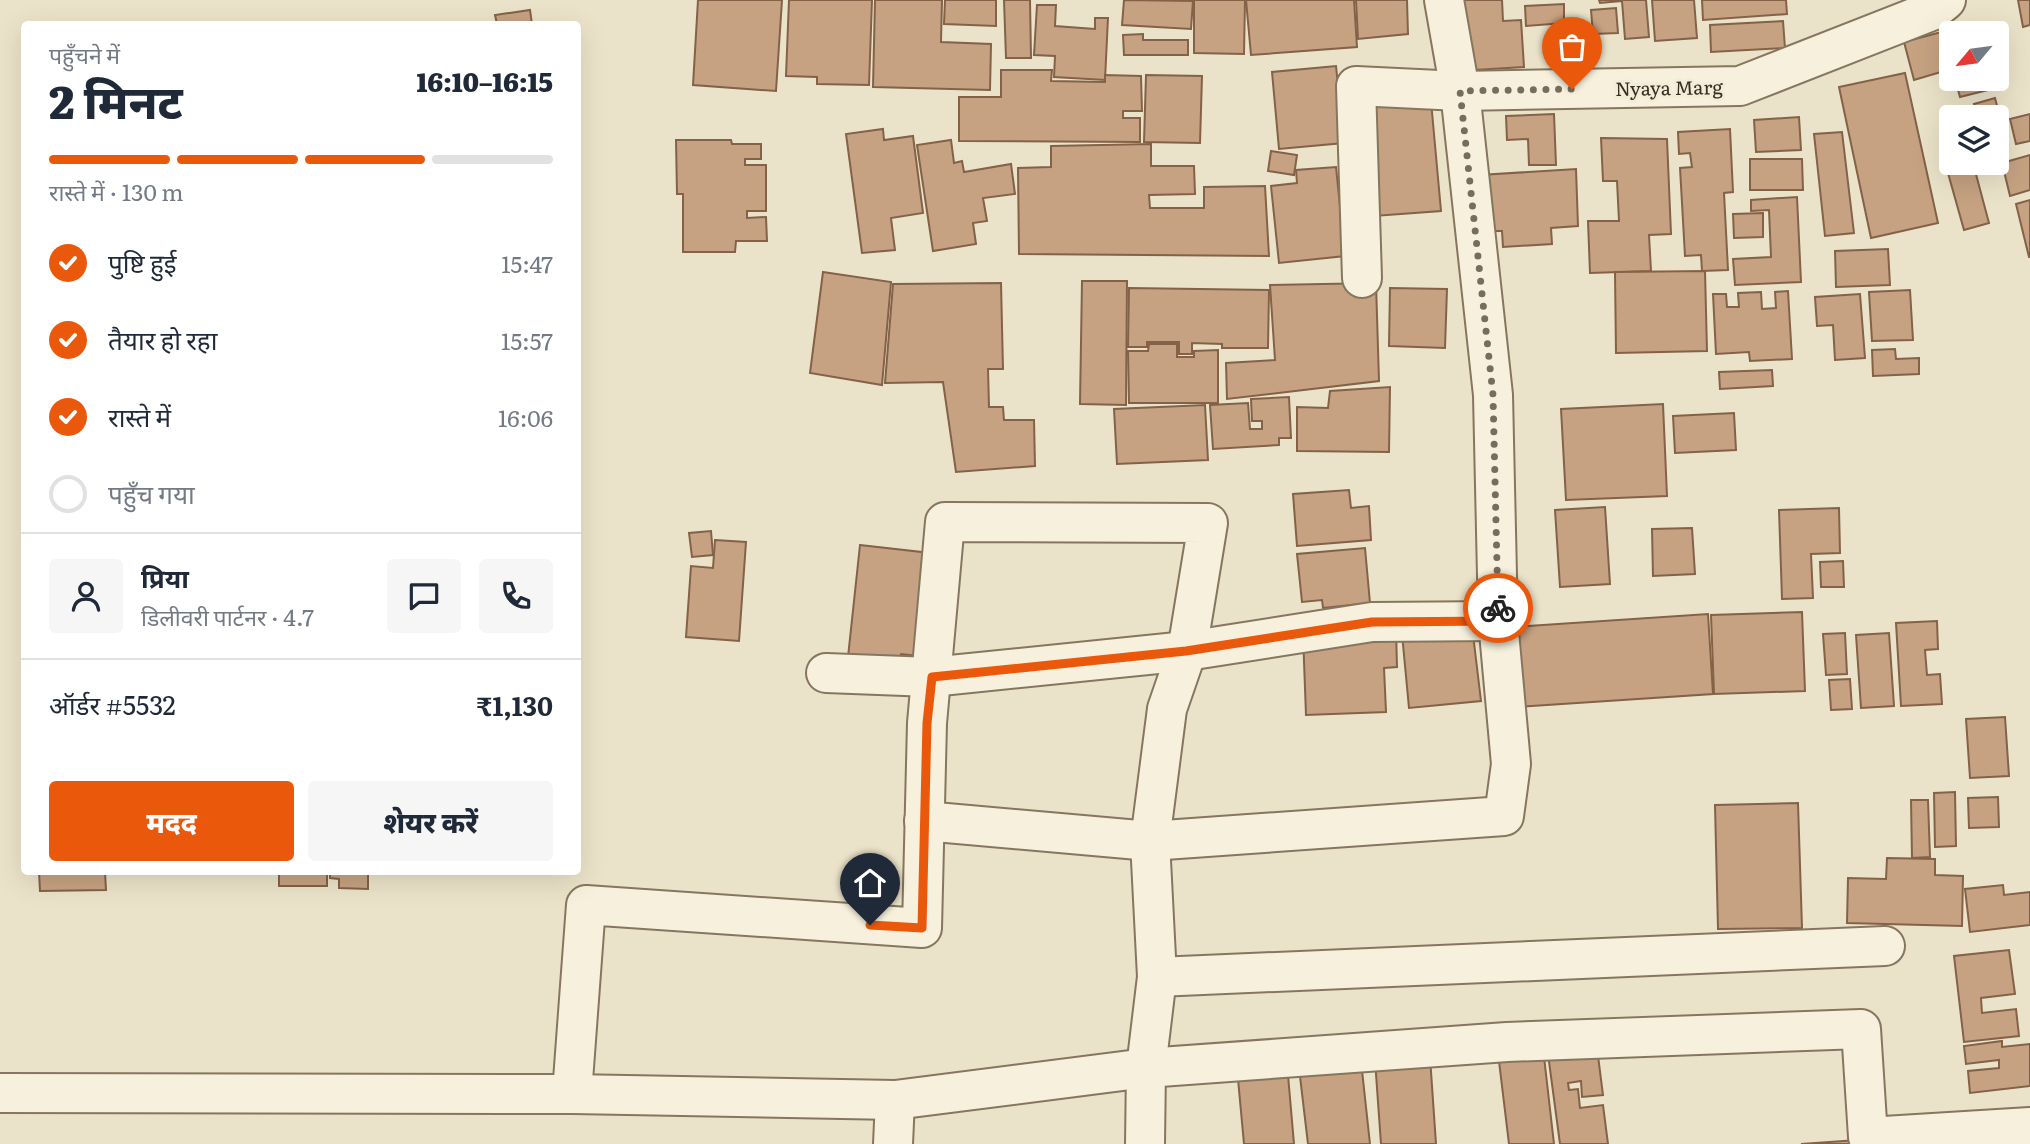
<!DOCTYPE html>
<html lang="hi">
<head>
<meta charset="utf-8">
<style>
	:root { --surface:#fff; --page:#f6f6f7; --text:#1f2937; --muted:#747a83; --line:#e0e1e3; --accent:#ea580c }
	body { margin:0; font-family:Literata,"Noto Sans Devanagari",serif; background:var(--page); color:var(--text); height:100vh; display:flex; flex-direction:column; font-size:26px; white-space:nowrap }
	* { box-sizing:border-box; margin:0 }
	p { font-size:23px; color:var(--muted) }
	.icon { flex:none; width:38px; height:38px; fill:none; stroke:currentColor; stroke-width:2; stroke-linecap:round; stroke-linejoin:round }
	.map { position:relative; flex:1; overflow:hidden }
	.side { position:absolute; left:21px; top:21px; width:560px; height:854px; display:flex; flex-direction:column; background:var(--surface); border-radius:7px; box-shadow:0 7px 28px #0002 }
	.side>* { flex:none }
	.needle { width:46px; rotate:241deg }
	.controls { position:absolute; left:1939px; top:21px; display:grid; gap:14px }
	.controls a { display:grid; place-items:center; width:70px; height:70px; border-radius:7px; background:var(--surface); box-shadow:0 7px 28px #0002; font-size:35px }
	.pin { position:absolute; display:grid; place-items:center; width:60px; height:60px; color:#fff; margin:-72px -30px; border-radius:50% 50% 50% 0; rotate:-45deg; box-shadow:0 0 7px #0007 }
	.pin .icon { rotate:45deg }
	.courier { position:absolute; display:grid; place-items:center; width:70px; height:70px; margin:-35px; border:5px solid #ea580c; border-radius:50%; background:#fff; color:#222; box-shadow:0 2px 9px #0007 }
	.head em { font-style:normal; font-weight:800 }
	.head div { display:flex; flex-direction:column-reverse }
	.head { display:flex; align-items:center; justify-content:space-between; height:119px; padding:0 28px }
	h1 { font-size:46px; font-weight:800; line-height:52px }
	.bar { display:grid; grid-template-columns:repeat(4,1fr); gap:10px 7px; align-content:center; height:84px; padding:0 28px }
	.bar i { height:9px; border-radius:5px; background:var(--line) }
	.bar .active { background:var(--accent) }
	.bar p { grid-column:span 4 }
	.line { display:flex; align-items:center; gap:18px; padding:0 28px; border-top:2px solid var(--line) }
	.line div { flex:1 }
	.round { display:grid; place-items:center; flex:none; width:74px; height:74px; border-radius:7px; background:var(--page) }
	ol { padding:0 28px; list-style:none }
	li { display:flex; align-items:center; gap:21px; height:77px }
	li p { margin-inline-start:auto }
	li .icon { padding:7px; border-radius:50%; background:var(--accent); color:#fff; stroke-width:4 }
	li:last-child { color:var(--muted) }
	li i { width:38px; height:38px; border:4px solid var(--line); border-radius:50% }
	.button { display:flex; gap:14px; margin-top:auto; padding:14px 28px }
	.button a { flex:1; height:80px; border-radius:7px; background:var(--accent); color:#fff; font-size:28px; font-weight:800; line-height:80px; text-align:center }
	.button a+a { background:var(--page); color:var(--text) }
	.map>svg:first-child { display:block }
	.building { fill:#c6a282; stroke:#836247; stroke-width:2 }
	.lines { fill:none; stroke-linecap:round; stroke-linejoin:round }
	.minor-casing { stroke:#86765f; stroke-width:42 }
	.minor { stroke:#f6f0dc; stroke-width:38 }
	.done { stroke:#776d5c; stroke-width:7; stroke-dasharray:0 12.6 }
	.route { stroke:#ea580c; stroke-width:9 }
	.labels { text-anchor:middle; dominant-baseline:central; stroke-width:6; stroke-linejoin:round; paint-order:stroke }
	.street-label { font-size:19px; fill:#382d21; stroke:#f3edd8 }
</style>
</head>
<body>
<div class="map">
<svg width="2030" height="1144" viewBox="0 0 2030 1144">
	<rect width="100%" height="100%" fill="#ebe3c9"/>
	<g class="building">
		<path d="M698,0H782L776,91L693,85Z"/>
		<path d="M789,0H872L869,85L817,84V77L786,76Z"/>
		<path d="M875,0H942L941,42L991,44L990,90L873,87Z"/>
		<path d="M945,0H996V26L944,24Z"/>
		<path d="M1004,0H1030L1031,58H1006Z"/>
		<path d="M1124,0L1193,1L1191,29L1122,25Z"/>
		<path d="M1194,0H1245L1244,54L1194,53Z"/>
		<path d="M1246,0H1354L1357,47L1251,55Z"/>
		<path d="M1356,0H1407L1408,34L1358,39Z"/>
		<path d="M1454,0H1502L1503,21L1521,20L1524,67L1441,72Z"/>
		<path d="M1599,0H1646L1649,37L1625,39L1622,1L1600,3Z"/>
		<path d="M1652,0H1694L1697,38L1655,41Z"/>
		<path d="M1702,0H1786L1787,14L1703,20Z"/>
		<path d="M2018,0H2030V25L2023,27Z"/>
		<path d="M1564,4V23L1526,26L1525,6Z"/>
		<path d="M1037,5H1056L1055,26L1095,29V18H1108L1105,80L1054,77L1055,56L1034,55Z"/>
		<path d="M1616,8L1618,33L1593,34L1591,10Z"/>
		<path d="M530,10L532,24H497L495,15Z"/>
		<path d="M1783,21L1785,48L1711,52L1710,25Z"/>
		<path d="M1975,23L1977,33H1951V69L1914,80L1904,42Z"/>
		<path d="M1143,34V40H1188V55H1124L1123,35Z"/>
		<path d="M1336,66L1344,143L1279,149L1272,72Z"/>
		<path d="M1001,70H1052L1051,81L1105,82V75L1141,76L1142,111H1123V118H1140V142L959,141V97H1001Z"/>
		<path d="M1905,73L1938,223L1871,238L1839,87Z"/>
		<path d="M1146,75L1202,76L1200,143L1144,142Z"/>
		<path d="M1955,79H1989L1992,89L1960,97Z"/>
		<path d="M1995,98L2002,125L1997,127V117H1978L1974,104Z"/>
		<path d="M1431,101L1441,211L1374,216L1364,107Z"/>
		<path d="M1554,114L1556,165H1529L1528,139L1507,140L1506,116Z"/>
		<path d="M2030,114V141L2016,144L2010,119Z"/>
		<path d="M1799,117L1801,150L1756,152L1754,120Z"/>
		<path d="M883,129L884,140L913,136L923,213L891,218L895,250L862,253L846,134Z"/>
		<path d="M1730,129L1733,192L1724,193L1728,270L1702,271L1701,255L1685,256L1680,168L1692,167L1690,153L1679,154L1678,132Z"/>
		<path d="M1842,132L1854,233L1825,236L1814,134Z"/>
		<path d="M1601,138L1667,139L1671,234L1649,235L1651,271L1590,273L1588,221H1619L1617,181H1603Z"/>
		<path d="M676,140H731L732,144H761V159H745V165H766V211H747V218L766,217L767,241H736L735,252H683V194H677Z"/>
		<path d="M951,140L954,163L962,161L964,172L1011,164L1015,194L983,198L987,221L973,223L976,244L933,251L917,145Z"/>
		<path d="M1151,144V166H1194L1195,194L1149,195L1150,208H1204V187L1265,186L1269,256L1019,254L1018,168L1051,167V146Z"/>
		<path d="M1271,151L1297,155L1294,175L1268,171Z"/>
		<path d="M2030,155V190L2010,196L2002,163Z"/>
		<path d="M1750,159H1802L1803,190H1750Z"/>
		<path d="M1960,163H1973L1989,223L1964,230L1946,166Z"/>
		<path d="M1336,167L1345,256L1279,263L1271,186L1297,183L1296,170Z"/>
		<path d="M1576,169L1578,226L1551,228L1552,244L1503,247L1502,231H1484L1480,175Z"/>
		<path d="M1797,197L1801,282L1735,285L1733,259L1771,257L1769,210L1751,211V200Z"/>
		<path d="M2030,200V257H2029L2016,204Z"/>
		<path d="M1763,213V237L1734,238L1733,214Z"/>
		<path d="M1888,249L1890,285L1836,287L1835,251Z"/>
		<path d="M1705,271L1707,351L1616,353L1615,272Z"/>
		<path d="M823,272L891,282L882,385L810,373Z"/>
		<path d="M1082,281H1127L1126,405L1080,404Z"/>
		<path d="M1001,283L1003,369H988L989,407H1003L1004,420H1034L1035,466L956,472L943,382L885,383L893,284Z"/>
		<path d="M1376,283L1379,381L1227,399L1226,363L1275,360L1270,285Z"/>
		<path d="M1129,288L1269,290L1268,348H1222V344L1192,343V354H1179V342H1147V347H1128Z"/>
		<path d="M1390,288L1447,289L1445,348L1389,346Z"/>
		<path d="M1910,290L1913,340L1872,341L1869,292Z"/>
		<path d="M1788,291L1792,359L1750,361L1749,352L1716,354L1713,294H1726L1727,307H1739L1738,293L1761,292L1762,309L1776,308L1775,292Z"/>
		<path d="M1860,294L1865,358L1835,360L1833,325L1817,326L1815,297Z"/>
		<path d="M1149,344H1177V357H1194V351L1218,350V403H1129L1128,351H1148Z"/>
		<path d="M1895,349L1896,359L1919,358V374L1873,376L1872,350Z"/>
		<path d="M1772,370L1773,386L1720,389L1719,372Z"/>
		<path d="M1390,387L1389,452L1297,451V407L1328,408L1330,391Z"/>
		<path d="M1289,397L1291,438H1279V445L1213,449L1210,405L1248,403L1250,429H1262V421H1252L1251,399Z"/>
		<path d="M1663,404L1667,496L1566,500L1561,409Z"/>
		<path d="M1205,405L1208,460L1117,464L1114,409Z"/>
		<path d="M1734,413L1736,450L1675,453L1673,416Z"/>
		<path d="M1349,490L1351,508L1369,506L1371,540L1297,546L1293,494Z"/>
		<path d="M1605,507L1610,584L1560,587L1555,510Z"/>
		<path d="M1839,508L1840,553L1811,554L1813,598L1782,599L1779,510Z"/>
		<path d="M1692,528L1695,574L1653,576L1652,529Z"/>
		<path d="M711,531L713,555L692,557L689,533Z"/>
		<path d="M715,540L746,542L739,641L686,637L691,566L713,568Z"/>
		<path d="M860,545L939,554L929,657L901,654L900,662L848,657Z"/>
		<path d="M1365,548L1370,603L1323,608L1322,600L1302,602L1297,554Z"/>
		<path d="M1843,561L1844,587H1821L1820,562Z"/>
		<path d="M1802,612L1805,691L1714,694L1711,615Z"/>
		<path d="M1708,614L1713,694L1516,707L1511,627Z"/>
		<path d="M1937,621L1938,649L1925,650L1927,675L1940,674L1942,704L1901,706L1896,623Z"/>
		<path d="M1472,626L1481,701L1409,708L1402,634Z"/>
		<path d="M1396,630L1397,667L1384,668L1386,712L1306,715L1303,634Z"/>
		<path d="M1845,633L1847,674L1826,675L1823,634Z"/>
		<path d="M1889,633L1894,706L1861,708L1856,635Z"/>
		<path d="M1850,679L1852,709L1831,710L1829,680Z"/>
		<path d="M2005,717L2009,776L1970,778L1966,719Z"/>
		<path d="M1955,792L1956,846L1935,847L1934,793Z"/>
		<path d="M1998,797L1999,827L1969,828L1968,798Z"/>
		<path d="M1911,800H1928L1930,857L1912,858Z"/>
		<path d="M1798,803L1802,928L1718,929L1715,805Z"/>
		<path d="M1887,858L1935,859V875L1963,876L1962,926L1847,923L1848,878L1886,879Z"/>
		<path d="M39,872H105L106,890L40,891Z"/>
		<rect x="279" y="872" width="48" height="14"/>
		<path d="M330,872H368V889L339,888V879L330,878Z"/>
		<path d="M2003,885L2004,895L2030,892V925L1970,932L1965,889Z"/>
		<path d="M2009,950L2015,994L1981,998L1982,1013L2016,1009L2019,1036L1964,1042L1954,956Z"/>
		<path d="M2002,1041V1047L2030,1044V1086L1970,1093L1968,1071L1999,1068V1060L1966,1064L1964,1046Z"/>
		<path d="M1543,1048L1554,1144H1509L1498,1053Z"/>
		<path d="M1597,1048L1603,1095L1582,1097L1581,1081L1568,1083L1569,1090L1578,1089L1580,1108L1603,1105L1608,1144H1560L1548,1054Z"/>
		<path d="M1430,1057L1436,1144H1381L1375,1060Z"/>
		<path d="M1361,1061L1370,1144H1308L1299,1068Z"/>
		<path d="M1288,1075L1294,1144H1244L1238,1079Z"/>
		<path d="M1914,1136L1915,1144H1801Z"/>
	</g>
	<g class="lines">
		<g class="minor-casing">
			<g id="minor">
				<path d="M1362,278L1356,86L1460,91L1740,86L1934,10L1946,0"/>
				<path d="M826,673L931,677L1187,651L1372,622L1498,621"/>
				<path d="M924,821L1150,841L1504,816L1511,764L1498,621L1493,395L1460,91L1444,0"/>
				<path d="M1157,977L1885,946"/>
				<path d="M0,1093L572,1094L895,1100L1146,1068L1507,1042L1861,1029L1868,1137L2030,1127"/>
				<path d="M572,1094L586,905L922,928L927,723L945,522L1208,523L1187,651L1167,709L1150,841L1157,977L1146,1068L1145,1144"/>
				<path d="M893,1144L895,1100"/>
			</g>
		</g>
		<use href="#minor" class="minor"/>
	</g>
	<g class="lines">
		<path class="done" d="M1498,608L1493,395L1460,91L1572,89"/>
		<path class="route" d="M870,925L922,928L927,723L932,677L1186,651L1372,622L1498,621V608"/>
	</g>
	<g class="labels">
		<g class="street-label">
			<text transform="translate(1669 87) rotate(-1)">Nyaya Marg</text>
		</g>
	</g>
</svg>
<div class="controls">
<a><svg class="needle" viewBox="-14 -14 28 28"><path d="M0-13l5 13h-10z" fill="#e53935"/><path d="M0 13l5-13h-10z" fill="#747a83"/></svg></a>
<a><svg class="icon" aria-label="layers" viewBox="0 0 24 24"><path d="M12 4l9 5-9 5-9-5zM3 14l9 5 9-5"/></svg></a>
</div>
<div class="pin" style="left:1572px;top:89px;background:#ea580c"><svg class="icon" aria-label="bag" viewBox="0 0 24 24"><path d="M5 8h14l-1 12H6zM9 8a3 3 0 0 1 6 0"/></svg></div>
<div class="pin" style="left:870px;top:925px;background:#1f2937"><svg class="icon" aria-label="home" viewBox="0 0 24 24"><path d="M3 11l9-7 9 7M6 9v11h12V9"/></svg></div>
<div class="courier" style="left:1498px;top:608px"><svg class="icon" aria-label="bike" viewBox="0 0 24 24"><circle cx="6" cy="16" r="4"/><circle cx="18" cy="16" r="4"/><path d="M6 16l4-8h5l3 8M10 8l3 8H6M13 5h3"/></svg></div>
<section class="side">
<div class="head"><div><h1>2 मिनट</h1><p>पहुँचने में</p></div><em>16:10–16:15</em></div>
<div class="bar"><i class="active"></i><i class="active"></i><i class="active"></i><i></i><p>रास्ते में · 130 m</p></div>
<ol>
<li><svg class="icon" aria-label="check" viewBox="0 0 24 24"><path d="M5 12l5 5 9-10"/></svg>पुष्टि हुई<p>15:47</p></li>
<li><svg class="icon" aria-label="check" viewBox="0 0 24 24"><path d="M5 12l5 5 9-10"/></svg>तैयार हो रहा<p>15:57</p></li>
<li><svg class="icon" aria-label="check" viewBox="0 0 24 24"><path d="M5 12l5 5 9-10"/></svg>रास्ते में<p>16:06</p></li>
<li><i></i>पहुँच गया</li>
</ol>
<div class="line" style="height:126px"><a class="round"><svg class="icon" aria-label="person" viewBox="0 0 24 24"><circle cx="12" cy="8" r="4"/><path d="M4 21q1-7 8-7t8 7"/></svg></a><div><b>प्रिया</b><p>डिलीवरी पार्टनर · 4.7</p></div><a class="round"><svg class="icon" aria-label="chat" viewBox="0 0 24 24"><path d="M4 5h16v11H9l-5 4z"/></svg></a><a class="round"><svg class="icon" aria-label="phone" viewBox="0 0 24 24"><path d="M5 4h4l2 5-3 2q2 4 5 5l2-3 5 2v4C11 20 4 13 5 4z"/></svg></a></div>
<div class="line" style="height:91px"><div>ऑर्डर #5532</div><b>₹1,130</b></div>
<div class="button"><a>मदद</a><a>शेयर करें</a></div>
</section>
</div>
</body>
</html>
